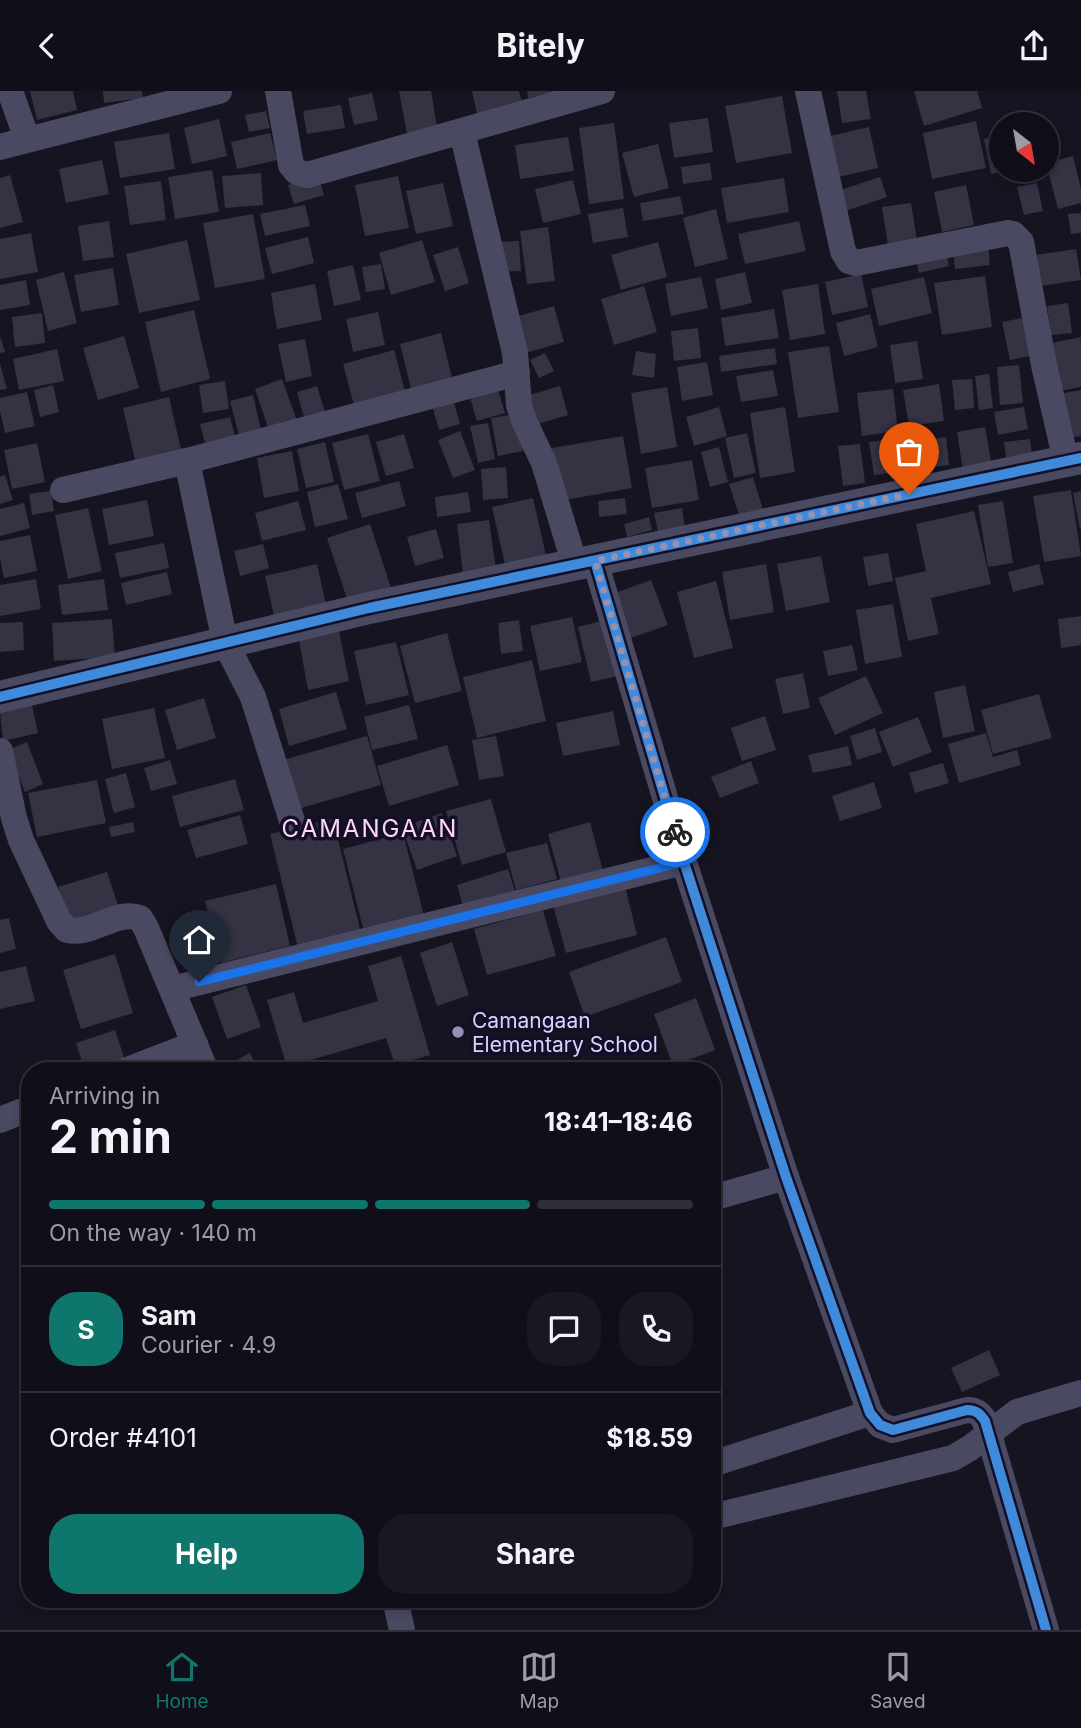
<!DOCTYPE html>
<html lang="en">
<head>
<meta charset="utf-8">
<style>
	:root { --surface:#100f19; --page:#191822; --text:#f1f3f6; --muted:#9c9ca2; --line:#302f38; --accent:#0f766e }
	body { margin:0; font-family:Inter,sans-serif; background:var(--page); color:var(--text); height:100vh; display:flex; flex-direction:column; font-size:26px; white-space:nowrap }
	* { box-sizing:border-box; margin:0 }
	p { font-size:23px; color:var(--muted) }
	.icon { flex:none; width:38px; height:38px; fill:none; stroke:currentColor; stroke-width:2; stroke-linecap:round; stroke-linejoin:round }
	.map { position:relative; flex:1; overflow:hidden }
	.sheet { position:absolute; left:21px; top:971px; width:700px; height:546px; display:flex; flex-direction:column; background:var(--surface); border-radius:28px; box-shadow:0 4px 10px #0003,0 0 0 2px var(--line) }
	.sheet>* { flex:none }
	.needle { width:46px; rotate:149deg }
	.fabs { position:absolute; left:989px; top:21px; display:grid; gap:14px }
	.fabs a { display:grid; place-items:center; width:70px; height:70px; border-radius:50%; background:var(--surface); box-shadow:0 4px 10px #0003,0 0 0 2px var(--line); font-size:35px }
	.pin { position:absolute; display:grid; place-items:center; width:60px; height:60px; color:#fff; margin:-72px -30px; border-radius:50% 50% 50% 0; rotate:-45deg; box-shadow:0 0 7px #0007 }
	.pin .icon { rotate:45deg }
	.courier { position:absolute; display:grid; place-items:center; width:70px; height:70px; margin:-35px; border:5px solid #1a73e8; border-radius:50%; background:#fff; color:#222; box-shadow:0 2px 9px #0007 }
	.head em { font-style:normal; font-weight:700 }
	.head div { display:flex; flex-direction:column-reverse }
	.head { display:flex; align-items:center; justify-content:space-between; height:119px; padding:0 28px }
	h1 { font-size:46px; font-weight:700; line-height:52px }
	.bar { display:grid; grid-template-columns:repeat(4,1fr); gap:10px 7px; align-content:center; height:84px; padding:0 28px }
	.bar i { height:9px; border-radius:5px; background:var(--line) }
	.bar .selected { background:var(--accent) }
	.bar p { grid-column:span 4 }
	.line { display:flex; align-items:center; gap:18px; padding:0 28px; border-top:2px solid var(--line) }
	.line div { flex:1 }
	.round { display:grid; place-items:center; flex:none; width:74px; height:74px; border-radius:28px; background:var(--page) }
	.action { display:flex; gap:14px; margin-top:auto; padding:14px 28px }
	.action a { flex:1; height:80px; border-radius:28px; background:var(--accent); color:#fff; font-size:28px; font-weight:700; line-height:80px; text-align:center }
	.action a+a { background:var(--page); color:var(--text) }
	header { display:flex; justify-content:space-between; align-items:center; height:91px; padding:0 28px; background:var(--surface); font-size:32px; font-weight:700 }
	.dock { display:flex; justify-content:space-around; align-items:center; height:98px; border-top:2px solid var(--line); background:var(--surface); font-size:19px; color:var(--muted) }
	.dock a { display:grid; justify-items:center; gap:4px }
	.dock .selected { color:var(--accent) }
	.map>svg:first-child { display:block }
	.building { fill:#343243 }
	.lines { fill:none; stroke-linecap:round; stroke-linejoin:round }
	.minor { stroke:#4a4962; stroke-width:26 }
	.tertiary { stroke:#4a4962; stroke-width:32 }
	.cycleway-casing { stroke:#130f26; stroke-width:15 }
	.cycleway { stroke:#408adc; stroke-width:10 }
	.done { stroke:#9591b1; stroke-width:7; stroke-dasharray:0 12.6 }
	.route { stroke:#1a73e8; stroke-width:9 }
	.poi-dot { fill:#9591b1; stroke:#130f26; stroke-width:2.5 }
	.labels { text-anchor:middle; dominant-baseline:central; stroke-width:7; stroke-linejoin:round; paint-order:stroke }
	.poi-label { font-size:21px; fill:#d9d4ff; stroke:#130f26; text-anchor:start }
	.quarter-label { font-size:24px; letter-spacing:2px; fill:#ffd6f0; stroke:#130f26 }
</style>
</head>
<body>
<header><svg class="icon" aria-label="back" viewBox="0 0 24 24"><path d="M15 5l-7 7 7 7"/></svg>Bitely<svg class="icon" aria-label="share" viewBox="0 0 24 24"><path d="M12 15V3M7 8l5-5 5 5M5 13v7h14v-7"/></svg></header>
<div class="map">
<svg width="1081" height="1539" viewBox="0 0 1081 1539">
	<rect width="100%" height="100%" fill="#161421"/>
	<g class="building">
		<path d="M30,0H73L77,19L37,29Z"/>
		<path d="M103,0H142L143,7L104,12Z"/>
		<path d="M399,0H431L437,37L407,43Z"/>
		<path d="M472,0H519L523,16L478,27Z"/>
		<path d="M527,0H553L554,1L528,7Z"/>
		<path d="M837,0H866L871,28L842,32Z"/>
		<path d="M914,0H977L982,17L924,35Z"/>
		<path d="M372,2L378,29L354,34L348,7Z"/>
		<path d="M782,5L792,62L736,72L725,15Z"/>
		<path d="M341,14L345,37L307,43L303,20Z"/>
		<path d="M266,20L270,37L249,41L245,24Z"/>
		<path d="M708,27L713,61L674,67L669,32Z"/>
		<path d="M219,28L227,65L192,73L184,37Z"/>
		<path d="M976,30L986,77L932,88L923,42Z"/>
		<path d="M614,32L624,108L589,113L579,37Z"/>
		<path d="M869,36L878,77L834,87L825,46Z"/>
		<path d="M169,42L175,78L120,87L114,51Z"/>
		<path d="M270,42L277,69L237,78L231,51Z"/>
		<path d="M1001,44V81L991,83L984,48Z"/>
		<path d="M568,46L574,80L520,88L515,54Z"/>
		<path d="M658,53L669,97L634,106L622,62Z"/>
		<path d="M1073,65L1081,98V112L1058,118L1046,72Z"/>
		<path d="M102,69L109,103L66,112L59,78Z"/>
		<path d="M710,72L712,89L683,93L681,76Z"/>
		<path d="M212,79L219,121L175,128L168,86Z"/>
		<path d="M261,82L263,114L225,117L222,85Z"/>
		<path d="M10,84L23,131L0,137V87Z"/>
		<path d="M318,85L324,104L294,113L288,94Z"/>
		<path d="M398,85L409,137L365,145L355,94Z"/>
		<path d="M880,86L887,106L842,121L835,101Z"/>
		<path d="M784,87L789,121L727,132L721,97Z"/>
		<path d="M573,89L581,123L543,132L535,98Z"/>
		<path d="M161,90L166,129L130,134L124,95Z"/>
		<path d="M443,92L453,135L416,143L406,100Z"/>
		<path d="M1037,92L1043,120L1024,124L1017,96Z"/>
		<path d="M966,94L974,134L942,141L934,101Z"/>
		<path d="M680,105L684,123L643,130L640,112Z"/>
		<path d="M911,112L917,150L888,154L882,116Z"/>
		<path d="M305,114L310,135L265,145L260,123Z"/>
		<path d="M623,117L628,146L593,152L588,123Z"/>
		<path d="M716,118L728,168L695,176L683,127Z"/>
		<path d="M1081,122V142L1071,143L1068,123Z"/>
		<path d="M253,123L265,188L215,197L203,132Z"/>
		<path d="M109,130L114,166L83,170L78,135Z"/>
		<path d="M799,130L806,160L745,173L738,143Z"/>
		<path d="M548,136L555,190L527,193L520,140Z"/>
		<path d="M31,142L38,181L0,188V148Z"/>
		<path d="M308,146L314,172L272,183L265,157Z"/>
		<path d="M187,149L200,209L139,222L126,163Z"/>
		<path d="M422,149L435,191L391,204L379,162Z"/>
		<path d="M519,150L521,180L498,181L496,151Z"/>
		<path d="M658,151L667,186L621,199L611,164Z"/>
		<path d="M988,153L990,174L955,178L953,158Z"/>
		<path d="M458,156L469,192L445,200L433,164Z"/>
		<path d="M945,157L949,175L919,182L915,164Z"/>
		<path d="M1076,158L1081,189L1034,196L1029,165Z"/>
		<path d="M381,173L385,198L366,201L362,176Z"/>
		<path d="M353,174L361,209L334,215L327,180Z"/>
		<path d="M113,177L119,214L81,221L74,184Z"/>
		<path d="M64,181L77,232L48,240L36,189Z"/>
		<path d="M745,181L752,212L721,219L715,188Z"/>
		<path d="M861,183L868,216L832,224L825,191Z"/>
		<path d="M985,185L992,236L942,244L934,192Z"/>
		<path d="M701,186L708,217L671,225L665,193Z"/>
		<path d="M924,186L932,222L879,235L871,198Z"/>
		<path d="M26,189L30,214L0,219V194Z"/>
		<path d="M315,193L322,229L277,238L271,202Z"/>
		<path d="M818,193L825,243L790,249L782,199Z"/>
		<path d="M644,195L657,241L614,254L601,208Z"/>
		<path d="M1068,212L1072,242L1051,244L1047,215Z"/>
		<path d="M554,215L564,251L525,262L515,226Z"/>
		<path d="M774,218L779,247L725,255L721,227Z"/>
		<path d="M194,219L210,288L161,301L145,231Z"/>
		<path d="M378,221L385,254L353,261L346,228Z"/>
		<path d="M42,222L45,252L15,256L12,226Z"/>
		<path d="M870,223L878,256L844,265L836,232Z"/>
		<path d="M1027,226L1035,264L1010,269L1002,231Z"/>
		<path d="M698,237L701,267L674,270L671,240Z"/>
		<path d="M441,242L454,295L413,306L400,253Z"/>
		<path d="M0,245L5,261L0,262Z"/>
		<path d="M124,245L139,297L98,309L83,257Z"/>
		<path d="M1081,246V296L1060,300L1051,252Z"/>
		<path d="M305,248L312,285L286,291L278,253Z"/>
		<path d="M917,250L923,288L895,292L890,254Z"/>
		<path d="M829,255L839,321L798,327L788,261Z"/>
		<path d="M775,257L777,273L721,281L719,265Z"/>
		<path d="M57,258L64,290L19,299L13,268Z"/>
		<path d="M394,259L405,300L354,314L343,273Z"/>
		<path d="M636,260L656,263L654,287L632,284Z"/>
		<path d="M545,262L554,280L539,287L530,269Z"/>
		<path d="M707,271L713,304L682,310L677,276Z"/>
		<path d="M0,273L7,298L0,299Z"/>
		<path d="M1019,274L1023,312L1000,314L997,276Z"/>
		<path d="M773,279L778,305L741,311L736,285Z"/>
		<path d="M989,283L993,317L979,319L975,285Z"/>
		<path d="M282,288L298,333L270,342L255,298Z"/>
		<path d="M972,288L974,317L955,319L952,289Z"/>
		<path d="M225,290L229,318L203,322L199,294Z"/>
		<path d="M496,292L505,322L477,330L468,300Z"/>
		<path d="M939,293L944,330L909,335L903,299Z"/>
		<path d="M53,294L59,321L40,326L34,299Z"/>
		<path d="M317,295L326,324L305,330L297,301Z"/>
		<path d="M560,295L568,324L534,334L526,305Z"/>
		<path d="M667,296L677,356L641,363L631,302Z"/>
		<path d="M893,298L898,340L862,345L857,302Z"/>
		<path d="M1081,299V345L1066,347L1058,303Z"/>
		<path d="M27,301L35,335L5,342L0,320V307Z"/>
		<path d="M253,304L261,339L239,344L230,310Z"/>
		<path d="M452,304L460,333L439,339L431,310Z"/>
		<path d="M169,306L182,363L136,373L123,317Z"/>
		<path d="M719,316L727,345L694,355L686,326Z"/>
		<path d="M785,316L795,381L760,387L750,322Z"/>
		<path d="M1024,316L1028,338L998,344L994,321Z"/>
		<path d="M516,323L523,360L498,365L491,327Z"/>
		<path d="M230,326L235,345L205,352L200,333Z"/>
		<path d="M488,332L495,368L478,372L470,335Z"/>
		<path d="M985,336L993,381L964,386L957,341Z"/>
		<path d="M460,340L475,379L453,387L438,349Z"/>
		<path d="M747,342L756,382L734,387L725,347Z"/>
		<path d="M368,343L380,390L344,399L332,352Z"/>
		<path d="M404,343L414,377L386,385L376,351Z"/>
		<path d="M623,345L632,397L560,410L552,357Z"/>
		<path d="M913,345L918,378L874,384L869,351Z"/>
		<path d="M946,346L949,374L923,377L920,349Z"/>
		<path d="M1030,348L1033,372L1007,374L1004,351Z"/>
		<path d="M325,351L334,391L306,397L297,358Z"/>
		<path d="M37,352L45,391L12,398L4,359Z"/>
		<path d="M860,353L865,392L843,395L838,355Z"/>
		<path d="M719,356L728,391L710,396L701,361Z"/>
		<path d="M292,360L299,400L264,407L257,367Z"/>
		<path d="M692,369L699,409L652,417L645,377Z"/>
		<path d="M506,376L508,407L483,409L481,378Z"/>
		<path d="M5,384L13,409L0,413V386Z"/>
		<path d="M753,386L766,428L743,436L729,393Z"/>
		<path d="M399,390L406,415L362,427L355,402Z"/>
		<path d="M338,393L348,428L315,436L307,401Z"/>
		<path d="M1071,399L1081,465L1044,471L1033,405Z"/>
		<path d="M51,400L54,420L32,424L29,403Z"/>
		<path d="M1081,400V438H1080L1073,402Z"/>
		<path d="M468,401L471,421L437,426L435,406Z"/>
		<path d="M533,407L547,469L506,478L492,416Z"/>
		<path d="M625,407L627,423L599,426L598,410Z"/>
		<path d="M147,409L154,445L109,454L102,418Z"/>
		<path d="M298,410L306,439L262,450L255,422Z"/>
		<path d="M1003,410L1013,472L988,476L978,414Z"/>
		<path d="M24,412L30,437L0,445V418Z"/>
		<path d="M88,417L102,480L68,488L55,424Z"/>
		<path d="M682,417L685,436L658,441L654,422Z"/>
		<path d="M974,420L991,493L931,507L939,543L908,550L895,487L926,480L916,433Z"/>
		<path d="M649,426L652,439L627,446L624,433Z"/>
		<path d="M489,429L496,479L463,483L457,433Z"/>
		<path d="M370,433L394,506L351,520L327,447Z"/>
		<path d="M436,438L444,467L415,475L407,446Z"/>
		<path d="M30,444L37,480L4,487L0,467V450Z"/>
		<path d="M164,452L169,477L120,487L115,462Z"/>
		<path d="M263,453L269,477L240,485L234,460Z"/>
		<path d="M888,462L893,490L868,495L863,466Z"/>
		<path d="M821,465L830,511L786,520L777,473Z"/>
		<path d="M317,473L328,523L276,534L265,485Z"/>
		<path d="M766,473L774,521L730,529L722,481Z"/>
		<path d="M1039,473L1044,493L1013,501L1008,481Z"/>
		<path d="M167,481L172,503L126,514L121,492Z"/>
		<path d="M36,488L41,518L0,525V494Z"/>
		<path d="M104,488L108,519L62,524L58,494Z"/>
		<path d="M651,489L668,534L631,547L615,502Z"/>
		<path d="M716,490L733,557L694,567L677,501Z"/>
		<path d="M893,513L902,566L865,573L856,519Z"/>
		<path d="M1081,525V554L1061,557L1058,528Z"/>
		<path d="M572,526L582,571L540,580L530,535Z"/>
		<path d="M112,528L115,566L54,570L52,532Z"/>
		<path d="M519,529L523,560L501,563L498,532Z"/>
		<path d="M605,529L618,585L591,591L578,536Z"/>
		<path d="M23,531L24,559L0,561V532Z"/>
		<path d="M339,540L349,590L308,599L299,549Z"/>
		<path d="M447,542L462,600L415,612L400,555Z"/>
		<path d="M396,551L409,604L366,614L354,560Z"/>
		<path d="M852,554L858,579L828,585L823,560Z"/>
		<path d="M532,569L546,630L477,647L463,586Z"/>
		<path d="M803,582L810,617L783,623L775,588Z"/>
		<path d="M866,585L883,622L835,644L818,607Z"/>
		<path d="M965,594L975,640L943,647L934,601Z"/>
		<path d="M336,601L347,638L289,655L279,618Z"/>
		<path d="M1039,603L1052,647L993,663L981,619Z"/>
		<path d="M204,607L216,647L177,659L165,619Z"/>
		<path d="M32,614L38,642L3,650L0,621Z"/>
		<path d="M409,614L418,648L372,659L364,626Z"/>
		<path d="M154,617L165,667L112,678L102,628Z"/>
		<path d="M613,620L620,654L563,665L556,632Z"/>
		<path d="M765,625L776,659L742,670L731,637Z"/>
		<path d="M918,626L932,661L893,676L879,641Z"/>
		<path d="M875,637L882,661L857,669L850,645Z"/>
		<path d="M986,642L993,666L1017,659L1021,674L959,692L948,653Z"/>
		<path d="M367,645L381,694L294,719L280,670Z"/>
		<path d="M496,645L504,685L479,689L472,649Z"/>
		<path d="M27,651L43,693L25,701L8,659Z"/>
		<path d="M447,654L459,694L389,715L377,675Z"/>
		<path d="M848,655L852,674L813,682L808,664Z"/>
		<path d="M170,669L177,693L151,700L144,677Z"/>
		<path d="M751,670L759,692L720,707L711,686Z"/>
		<path d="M943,672L949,692L915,702L909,682Z"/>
		<path d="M126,682L135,716L114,722L105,688Z"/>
		<path d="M235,688L244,719L180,736L172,705Z"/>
		<path d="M97,689L106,732L37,746L28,702Z"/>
		<path d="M874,691L882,717L840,730L832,705Z"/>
		<path d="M491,708L506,761L462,774L446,720Z"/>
		<path d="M442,722L457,765L417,779L402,736Z"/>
		<path d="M240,724L248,753L196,767L187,739Z"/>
		<path d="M333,728L361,842L298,857L270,743Z"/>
		<path d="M133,731L135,741L111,746L109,736Z"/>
		<path d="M590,731L603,780L561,791L548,743Z"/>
		<path d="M403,742L425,829L365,845L343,758Z"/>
		<path d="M547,752L557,788L516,799L506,762Z"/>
		<path d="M508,778L516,804L464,819L457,794Z"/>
		<path d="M107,781L119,817L70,833L58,796Z"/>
		<path d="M276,793L290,855L220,872L205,810Z"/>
		<path d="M625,795L637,844L566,862L553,814Z"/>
		<path d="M543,819L556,865L487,884L474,838Z"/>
		<path d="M9,827L16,858L0,862V829Z"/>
		<path d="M666,846L682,891L585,926L569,881Z"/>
		<path d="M452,851L469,904L437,915L420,862Z"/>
		<path d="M115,863L133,922L81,938L63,879Z"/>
		<path d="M401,865L430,964L395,974L386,947L287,976L267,909L294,901L303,932L378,910L368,875Z"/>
		<path d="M26,875L35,910L0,918V881Z"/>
		<path d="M246,894L261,936L227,948L212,906Z"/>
		<path d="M696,907L715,959L673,975L654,923Z"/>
		<path d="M115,939L125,969L92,980H85L76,952Z"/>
		<path d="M250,962L259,980H215Z"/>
		<path d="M989,1259L1000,1284L962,1301L951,1277Z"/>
	</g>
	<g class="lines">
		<g class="minor">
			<path d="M10,0L27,48"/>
			<path d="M278,0L291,74L297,81L307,84L602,0"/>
			<path d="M808,0L843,160L849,170L856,172L1008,142L1013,143L1021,151L1044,274L1066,370"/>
			<path d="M462,41L515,262L519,314L525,332L544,372L575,474"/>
			<path d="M0,56L219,0"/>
			<path d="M63,399L187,370"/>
			<path d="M595,470L684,771L786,1086L870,1322L880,1334L893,1339L967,1319C977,1319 980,1323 985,1330L1046,1539"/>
			<path d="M0,660L14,727L21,749L59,830L67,839C91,845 117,818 140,827L146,837L206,980"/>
			<path d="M293,733L253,606L225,551L187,370L517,282"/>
			<path d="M172,898L684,771"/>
			<path d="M125,980L195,953"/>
			<path d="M0,1029L30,1017"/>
			<path d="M712,1107L786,1086"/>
			<path d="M712,1373L870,1322"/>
			<path d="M712,1426L953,1367L970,1357L1017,1321L1081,1302"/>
			<path d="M395,1508L402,1539"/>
		</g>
		<path class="tertiary" d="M0,606L369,517L1081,367"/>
		<g class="cycleway-casing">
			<g id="cycleway">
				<path d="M595,470L684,771L786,1086L870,1322L880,1334L893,1339L967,1319C977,1319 980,1323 985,1330L1046,1539"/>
				<path d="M0,606L369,517L1081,367"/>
			</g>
		</g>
		<use href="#cycleway" class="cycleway"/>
	</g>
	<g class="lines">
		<path class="done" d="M675,741L595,470L909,403"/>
		<path class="route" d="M199,891L684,771L675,741"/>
	</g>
	<circle class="poi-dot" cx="458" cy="941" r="7"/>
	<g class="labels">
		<g class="poi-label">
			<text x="472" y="929">Camangaan<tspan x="472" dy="24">Elementary School</tspan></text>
		</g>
		<g class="quarter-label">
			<text x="370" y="737">CAMANGAAN</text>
		</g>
	</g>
</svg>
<div class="fabs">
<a><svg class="needle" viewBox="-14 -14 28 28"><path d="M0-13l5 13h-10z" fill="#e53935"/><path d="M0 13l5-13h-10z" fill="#9c9ca2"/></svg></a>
</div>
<div class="pin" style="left:909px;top:403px;background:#ea580c"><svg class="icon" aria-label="bag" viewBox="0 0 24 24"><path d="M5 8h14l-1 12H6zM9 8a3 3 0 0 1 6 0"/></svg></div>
<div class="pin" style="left:199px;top:891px;background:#1f2937"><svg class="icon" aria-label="home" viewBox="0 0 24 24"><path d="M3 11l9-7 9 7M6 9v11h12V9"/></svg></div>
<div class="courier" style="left:675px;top:741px"><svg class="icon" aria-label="bike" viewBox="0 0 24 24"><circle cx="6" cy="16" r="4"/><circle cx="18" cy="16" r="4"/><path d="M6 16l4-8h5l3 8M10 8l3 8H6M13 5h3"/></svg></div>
<section class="sheet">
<div class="head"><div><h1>2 min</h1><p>Arriving in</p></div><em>18:41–18:46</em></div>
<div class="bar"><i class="selected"></i><i class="selected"></i><i class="selected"></i><i></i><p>On the way · 140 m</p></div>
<div class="line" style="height:126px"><b class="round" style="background:var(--accent);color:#fff">S</b><div><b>Sam</b><p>Courier · 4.9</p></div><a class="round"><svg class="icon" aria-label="chat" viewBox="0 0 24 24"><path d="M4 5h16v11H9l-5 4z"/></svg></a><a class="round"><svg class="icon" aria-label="phone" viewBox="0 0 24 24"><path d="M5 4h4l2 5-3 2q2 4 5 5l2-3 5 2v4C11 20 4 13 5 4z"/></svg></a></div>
<div class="line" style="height:91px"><div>Order #4101</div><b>$18.59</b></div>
<div class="action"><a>Help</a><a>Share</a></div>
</section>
</div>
<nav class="dock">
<a class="selected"><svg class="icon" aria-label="home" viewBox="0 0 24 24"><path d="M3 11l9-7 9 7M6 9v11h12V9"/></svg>Home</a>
<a><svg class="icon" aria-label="map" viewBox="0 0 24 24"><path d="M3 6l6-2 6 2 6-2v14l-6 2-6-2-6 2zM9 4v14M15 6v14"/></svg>Map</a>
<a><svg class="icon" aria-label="saved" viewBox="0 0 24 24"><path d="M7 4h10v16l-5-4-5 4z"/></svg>Saved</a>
</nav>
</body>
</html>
